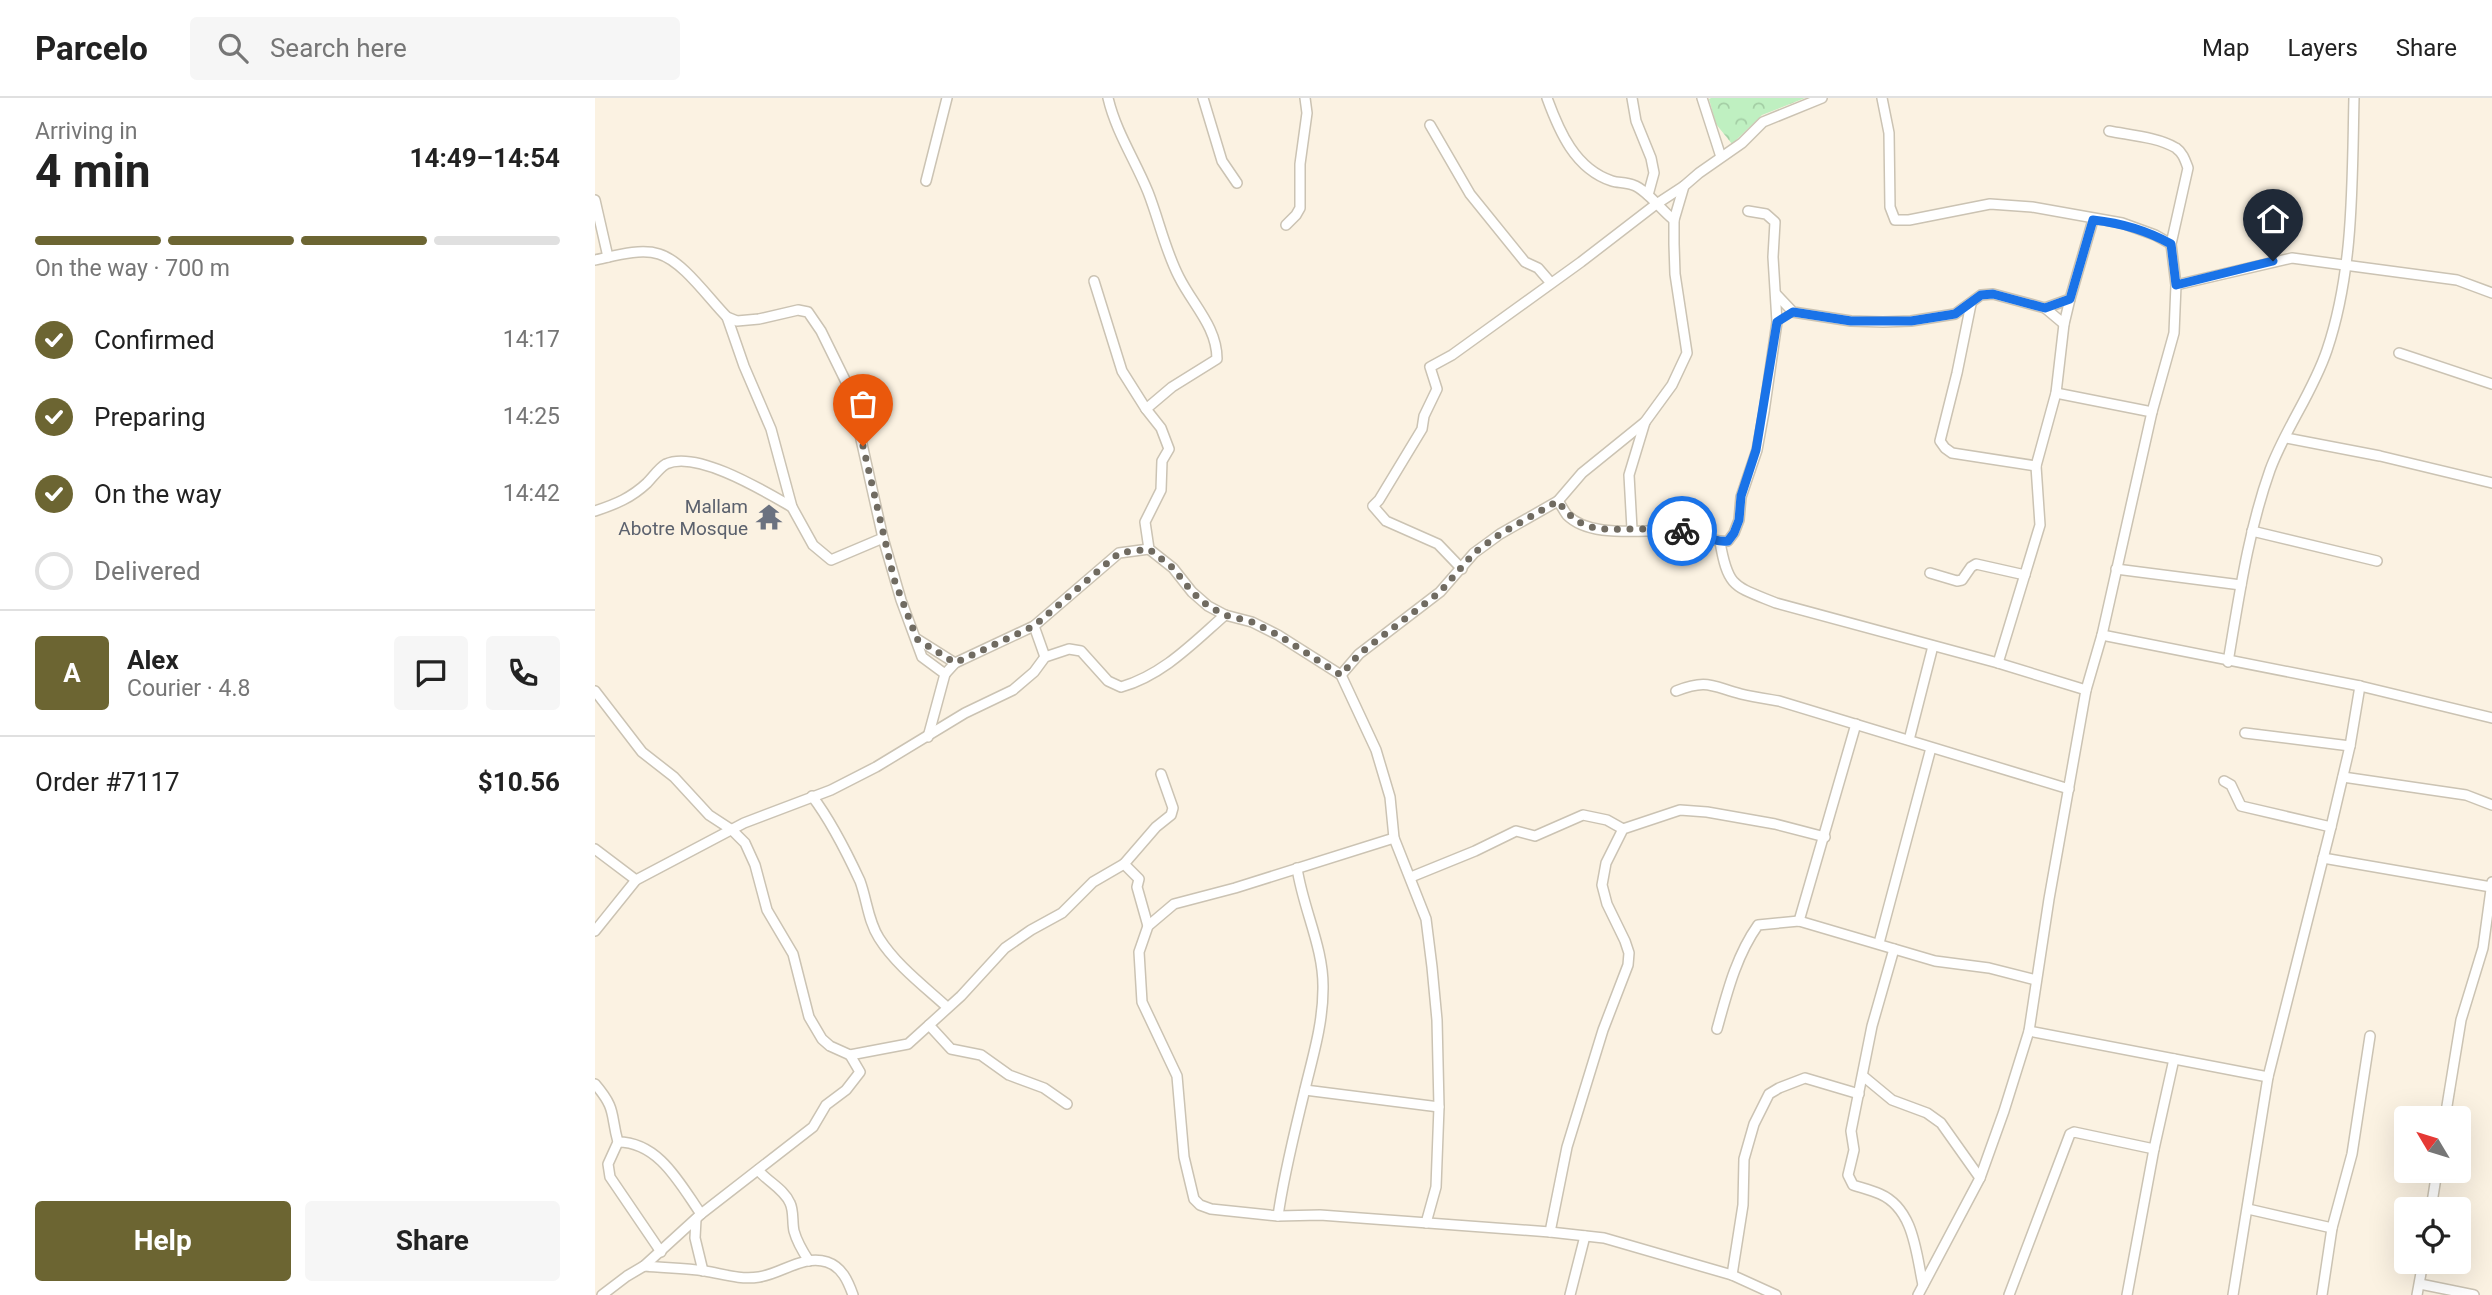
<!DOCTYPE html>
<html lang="en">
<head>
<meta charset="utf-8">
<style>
	:root { --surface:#fff; --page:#f6f6f6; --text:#222; --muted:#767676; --line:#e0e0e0; --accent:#6c6532 }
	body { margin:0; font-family:Roboto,sans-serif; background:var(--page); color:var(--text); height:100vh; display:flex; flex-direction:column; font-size:26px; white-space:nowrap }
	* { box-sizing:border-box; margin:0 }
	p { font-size:23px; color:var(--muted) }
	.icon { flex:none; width:38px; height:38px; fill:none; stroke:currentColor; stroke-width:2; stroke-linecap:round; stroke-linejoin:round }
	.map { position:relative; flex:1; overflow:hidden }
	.panel { display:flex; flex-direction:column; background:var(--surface); width:595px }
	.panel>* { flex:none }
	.needle { width:46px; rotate:308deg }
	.tools { position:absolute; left:1799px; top:1008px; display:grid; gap:14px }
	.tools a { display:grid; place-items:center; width:77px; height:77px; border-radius:7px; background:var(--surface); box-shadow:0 7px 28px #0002; font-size:35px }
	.pin { position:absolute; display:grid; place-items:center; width:60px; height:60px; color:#fff; margin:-72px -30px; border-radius:50% 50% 50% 0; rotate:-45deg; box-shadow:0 0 7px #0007 }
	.pin .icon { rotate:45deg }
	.courier { position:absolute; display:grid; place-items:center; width:70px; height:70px; margin:-35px; border:5px solid #1a73e8; border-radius:50%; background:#fff; color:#222; box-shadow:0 2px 9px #0007 }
	.headline em { font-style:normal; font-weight:700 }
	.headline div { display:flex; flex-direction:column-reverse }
	.headline { display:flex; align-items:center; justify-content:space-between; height:119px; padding:0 35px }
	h1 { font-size:46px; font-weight:700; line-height:52px }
	.bar { display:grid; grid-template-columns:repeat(4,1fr); gap:10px 7px; align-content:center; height:84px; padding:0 35px }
	.bar i { height:9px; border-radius:5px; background:var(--line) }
	.bar .active { background:var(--accent) }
	.bar p { grid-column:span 4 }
	.line { display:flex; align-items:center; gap:18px; padding:0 35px; border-top:2px solid var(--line) }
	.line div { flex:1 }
	.round { display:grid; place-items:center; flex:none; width:74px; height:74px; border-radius:7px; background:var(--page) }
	ol { padding:0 35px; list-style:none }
	li { display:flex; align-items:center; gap:21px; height:77px }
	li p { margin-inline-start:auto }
	li .icon { padding:7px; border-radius:50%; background:var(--accent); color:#fff; stroke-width:4 }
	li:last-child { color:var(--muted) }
	li i { width:38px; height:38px; border:4px solid var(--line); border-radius:50% }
	.button { display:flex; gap:14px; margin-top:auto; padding:14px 35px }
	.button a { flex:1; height:80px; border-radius:7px; background:var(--accent); color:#fff; font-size:28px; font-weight:700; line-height:80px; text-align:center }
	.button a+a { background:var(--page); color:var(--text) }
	header { display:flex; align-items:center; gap:42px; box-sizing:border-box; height:98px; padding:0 35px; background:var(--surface); border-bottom:2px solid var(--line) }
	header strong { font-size:33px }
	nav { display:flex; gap:38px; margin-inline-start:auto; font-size:24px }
	.search { width:490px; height:63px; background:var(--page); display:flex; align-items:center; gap:18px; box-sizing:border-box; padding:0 24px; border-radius:7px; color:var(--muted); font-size:26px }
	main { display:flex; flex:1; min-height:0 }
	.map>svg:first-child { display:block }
	.park { fill:url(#park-crowns) }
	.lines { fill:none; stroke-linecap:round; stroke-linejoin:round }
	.minor-casing { stroke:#cbc3b3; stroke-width:12 }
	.minor { stroke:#fff; stroke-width:9 }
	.done { stroke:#706b61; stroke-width:7; stroke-dasharray:0 12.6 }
	.route { stroke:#1a73e8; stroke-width:9 }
	.labels { text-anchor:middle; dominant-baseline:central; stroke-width:6; stroke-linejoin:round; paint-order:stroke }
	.worship-label { font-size:19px; fill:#5b616d; stroke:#fbf2e2; text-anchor:end }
</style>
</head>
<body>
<header>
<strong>Parcelo</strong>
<div class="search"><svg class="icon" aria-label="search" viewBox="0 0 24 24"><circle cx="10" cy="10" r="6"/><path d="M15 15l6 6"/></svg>Search here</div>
<nav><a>Map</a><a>Layers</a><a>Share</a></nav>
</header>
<main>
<section class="panel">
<div class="headline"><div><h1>4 min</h1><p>Arriving in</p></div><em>14:49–14:54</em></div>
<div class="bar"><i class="active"></i><i class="active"></i><i class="active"></i><i></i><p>On the way · 700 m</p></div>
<ol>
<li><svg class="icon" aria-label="check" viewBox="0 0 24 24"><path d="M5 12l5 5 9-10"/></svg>Confirmed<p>14:17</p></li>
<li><svg class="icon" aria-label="check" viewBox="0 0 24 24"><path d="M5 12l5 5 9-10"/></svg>Preparing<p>14:25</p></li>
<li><svg class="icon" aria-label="check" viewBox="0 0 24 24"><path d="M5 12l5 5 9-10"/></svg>On the way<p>14:42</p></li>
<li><i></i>Delivered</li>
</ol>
<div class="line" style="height:126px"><b class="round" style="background:var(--accent);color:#fff">A</b><div><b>Alex</b><p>Courier · 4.8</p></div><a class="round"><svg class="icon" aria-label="chat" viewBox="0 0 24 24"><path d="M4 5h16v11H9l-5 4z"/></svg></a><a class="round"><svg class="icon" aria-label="phone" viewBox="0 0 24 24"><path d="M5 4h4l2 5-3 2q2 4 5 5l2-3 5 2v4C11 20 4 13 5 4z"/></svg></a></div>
<div class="line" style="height:91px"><div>Order #7117</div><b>$10.56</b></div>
<div class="button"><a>Help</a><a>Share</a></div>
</section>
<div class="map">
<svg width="1897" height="1197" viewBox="0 0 1897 1197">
	<defs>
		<pattern id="park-crowns" width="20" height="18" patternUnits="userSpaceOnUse" patternTransform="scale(1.75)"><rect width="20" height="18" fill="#bff0c1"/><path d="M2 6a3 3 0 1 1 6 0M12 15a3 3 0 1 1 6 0" fill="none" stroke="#a4cea5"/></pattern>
	</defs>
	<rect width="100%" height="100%" fill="#fbf2e2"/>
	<path class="park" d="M1116,0H1210L1167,17L1137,46L1121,26L1114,1Z"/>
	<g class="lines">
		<g class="minor-casing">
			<g id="minor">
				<path d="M513,0C521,34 540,62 553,94C564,122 570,152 584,179C598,207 622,229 622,261L577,289L551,311L566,330L574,351L567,363L566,392L550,424L554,451L578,470L597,494L613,508L630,517L657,524L683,537L746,577L781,652L795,699L799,740L831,821L837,869L842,922L844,1009L841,1089L831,1125"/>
				<path d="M608,0L627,63L642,85"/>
				<path d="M952,0C964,33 980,71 1017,83C1023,85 1031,84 1038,87C1051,91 1067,113 1079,122"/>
				<path d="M1037,0L1041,23L1056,60L1059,75L1053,97"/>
				<path d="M1107,0L1126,59"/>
				<path d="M1287,0L1294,35L1295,109L1300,122H1314L1395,106L1437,109L1527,125L1560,137L1576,146"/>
				<path d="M835,27L875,96L930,164L943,170L956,185"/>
				<path d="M331,83L352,0"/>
				<path d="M0,102L13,159"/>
				<path d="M691,127L701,117L705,110V66L712,15L710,0"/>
				<path d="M0,162C19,158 45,150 64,156C88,163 114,201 132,219L142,223L164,221L203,212L213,214L226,233L255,292L288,440L306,502L327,559L350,576L333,639"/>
				<path d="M499,183L527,273L551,311"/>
				<path d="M1581,187L1697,160L1862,182L1897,195"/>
				<path d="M1181,196L1198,214L1256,223L1288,224L1316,223L1360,216L1386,197L1398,196L1450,210L1469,226"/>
				<path d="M1376,206L1362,275L1345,343L1350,350L1357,355L1441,368"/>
				<path d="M1450,210L1475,201"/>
				<path d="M132,219L149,268L176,331L197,409L218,447L236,462L288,440"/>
				<path d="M1804,255L1897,286"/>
				<path d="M1461,295L1557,314"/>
				<path d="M1691,340L1785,358L1897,385"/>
				<path d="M963,403L987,375L1050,324L1077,287L1092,255L1080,176L1079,146V122L1089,88L1104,75L1147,45L1168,24L1227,0"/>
				<path d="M0,413C21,406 36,400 52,385C58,379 64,370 71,366C102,352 169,393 197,409"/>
				<path d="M1037,431L1034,377L1050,324"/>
				<path d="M1657,433L1782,463"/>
				<path d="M1125,444C1133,490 1139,488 1181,505L1403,565L1491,592"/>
				<path d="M867,471L843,446L791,423L778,408L784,402L827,331L829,318L842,291L835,269L857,257L986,164L1060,107L1089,88"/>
				<path d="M1521,471L1646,487"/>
				<path d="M1335,475L1362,483L1367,482L1376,469L1381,466L1430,477"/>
				<path d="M439,528L450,559"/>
				<path d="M1507,537L1765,588L1897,620"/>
				<path d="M322,541L360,565"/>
				<path d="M1633,564C1644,499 1653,434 1675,372C1690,331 1718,294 1732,252C1759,172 1757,84 1759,0"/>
				<path d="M1403,565L1445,427L1441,368L1461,295L1469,226L1475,201L1498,122"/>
				<path d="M350,576L360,565L439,528L524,455L554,451"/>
				<path d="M746,577L764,556L845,494L879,455L905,436L963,403C966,407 969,413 972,417C998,443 1056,429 1090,434C1104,436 1119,445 1133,443L1139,435L1144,422L1146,399L1162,352L1169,314L1182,224L1178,159L1180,124L1171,116L1153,113"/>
				<path d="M0,593L47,654L79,679L114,717L137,732L150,745L160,767L172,812L198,856L214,919L227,941L235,948L255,957L313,946L334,927"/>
				<path d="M1081,593C1112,581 1116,588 1146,596C1158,599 1172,601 1184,603L1474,691"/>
				<path d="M1650,635L1755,648"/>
				<path d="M1314,642L1338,548"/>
				<path d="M1748,679L1871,697L1897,707"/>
				<path d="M1629,683L1636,687L1646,708L1736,729"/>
				<path d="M217,698C236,723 252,755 265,783C272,802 273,823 284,840C301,867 329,888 352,909"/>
				<path d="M799,740L640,790L579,806L553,828L544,854L547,904L582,978L589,1059L599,1101L605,1107L616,1111L683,1118L725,1117L955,1134L1009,1140L1137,1177L1181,1197"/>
				<path d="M0,751L41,782"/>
				<path d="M1728,760L1896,789"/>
				<path d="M529,766L561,729L576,717L578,710L566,676"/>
				<path d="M816,779L880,753L921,733L940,738L988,717L1012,722L1028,731"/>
				<path d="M1204,823L1261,626"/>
				<path d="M0,833L41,782L149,725L236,692L281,669L370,615L418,592L439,574L450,559L474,551L486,553L513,583L526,589C568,577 598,545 630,517"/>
				<path d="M1284,845L1336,650"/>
				<path d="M1299,851L1277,928L1256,1033L1259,1052L1253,1077L1258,1087C1267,1090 1276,1092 1285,1096C1319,1111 1321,1155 1328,1187"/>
				<path d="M1122,931C1132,895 1141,858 1163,827L1204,823L1340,863L1394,870L1441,882"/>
				<path d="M1434,933L1673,979"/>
				<path d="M1268,978L1297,1002L1332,1015L1346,1025L1385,1080"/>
				<path d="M0,986C22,1012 15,1015 23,1044L13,1066L15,1079L66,1154"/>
				<path d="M710,992L844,1009"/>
				<path d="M472,1006L449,990L414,977L386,957L356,951L334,927L366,898L410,850L436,832L467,815L498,784L529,766L544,781L542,789L553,828"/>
				<path d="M1850,1020L1866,922L1888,850L1897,784"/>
				<path d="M23,1044C64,1044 85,1086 106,1116"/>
				<path d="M163,1072C173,1084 189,1091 195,1105C199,1113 197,1124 199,1133C202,1144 208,1154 214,1163"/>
				<path d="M1653,1111L1737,1130"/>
				<path d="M1836,1111L1842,1073"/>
				<path d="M683,1118C689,1075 700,1033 710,991C718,958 728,925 728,891C729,850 708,811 702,770"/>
				<path d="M101,1121L100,1140L108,1173"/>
				<path d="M955,1134L972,1049L1008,932L1033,867L1034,855L1030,843L1012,806L1007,787L1011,765L1028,731L1085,712L1112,714L1180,726L1230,739"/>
				<path d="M49,1168C69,1170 90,1170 110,1173C128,1176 145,1182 164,1179C186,1176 209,1156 232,1164C247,1169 253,1183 258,1197"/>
				<path d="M1137,1177L1148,1107L1149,1061L1159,1026L1174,996L1184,990L1210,980L1264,996"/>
				<path d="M1825,1186L1879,1197"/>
				<path d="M7,1197L32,1178L49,1168L106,1116L218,1029L231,1007L251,992L265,974L255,957"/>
				<path d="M975,1197L990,1138"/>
				<path d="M1323,1197L1385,1080L1409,1013L1434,933L1454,801L1491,592L1507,537L1557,314L1579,235L1581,187L1576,146L1593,70C1590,62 1588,55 1581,50C1563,39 1534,37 1514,33"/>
				<path d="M1414,1197L1475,1036L1479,1034L1559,1051"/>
				<path d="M1532,1197L1559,1051L1579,961"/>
				<path d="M1638,1197L1673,979L1736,729L1755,648L1765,588"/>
				<path d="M1727,1197L1737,1130L1757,1056L1775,938"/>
				<path d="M1822,1197L1828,1164"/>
			</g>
		</g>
		<use href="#minor" class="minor"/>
	</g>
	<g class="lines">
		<path class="done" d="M268,348L299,481L322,541L360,565L439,528L524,455L554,451L578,470L597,494L613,508L630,517L657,524L683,537L746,577L764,556L845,494L879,455L905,436L963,403C984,433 1003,432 1037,431C1054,431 1071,432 1087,433"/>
		<path class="route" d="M1087,433C1101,436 1121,445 1133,443L1139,435L1144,422L1146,398L1161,352L1182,224L1198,214L1256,223H1316L1360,216L1386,197L1398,196L1450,210L1475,201L1498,122C1526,125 1551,132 1576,146L1581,187L1678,163"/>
	</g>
	<defs>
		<g id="temple-bare" transform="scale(2.1)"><path d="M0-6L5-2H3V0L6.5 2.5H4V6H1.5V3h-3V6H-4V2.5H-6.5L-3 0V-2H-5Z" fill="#6b7280" stroke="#fbf2e2" stroke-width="2.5" paint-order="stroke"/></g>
	</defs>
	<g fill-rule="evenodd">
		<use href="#temple-bare" x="174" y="419"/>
	</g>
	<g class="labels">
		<g class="worship-label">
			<text x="153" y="408">Mallam<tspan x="153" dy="22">Abotre Mosque</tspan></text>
		</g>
	</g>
</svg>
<div class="tools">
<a><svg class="needle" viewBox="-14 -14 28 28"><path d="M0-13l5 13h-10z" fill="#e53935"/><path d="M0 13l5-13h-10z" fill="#767676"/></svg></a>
<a><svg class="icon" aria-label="locate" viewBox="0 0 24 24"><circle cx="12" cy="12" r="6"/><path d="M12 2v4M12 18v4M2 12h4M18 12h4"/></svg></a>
</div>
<div class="pin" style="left:268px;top:348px;background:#ea580c"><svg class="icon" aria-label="bag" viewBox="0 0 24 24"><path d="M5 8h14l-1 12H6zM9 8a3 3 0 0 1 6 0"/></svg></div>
<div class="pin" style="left:1678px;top:163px;background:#1f2937"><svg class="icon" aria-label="home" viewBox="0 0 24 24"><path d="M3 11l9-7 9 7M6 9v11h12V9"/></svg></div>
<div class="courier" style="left:1087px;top:433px"><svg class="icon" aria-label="bike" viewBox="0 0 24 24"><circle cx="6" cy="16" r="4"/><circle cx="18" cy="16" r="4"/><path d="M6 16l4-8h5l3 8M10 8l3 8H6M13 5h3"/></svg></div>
</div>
</main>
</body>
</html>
